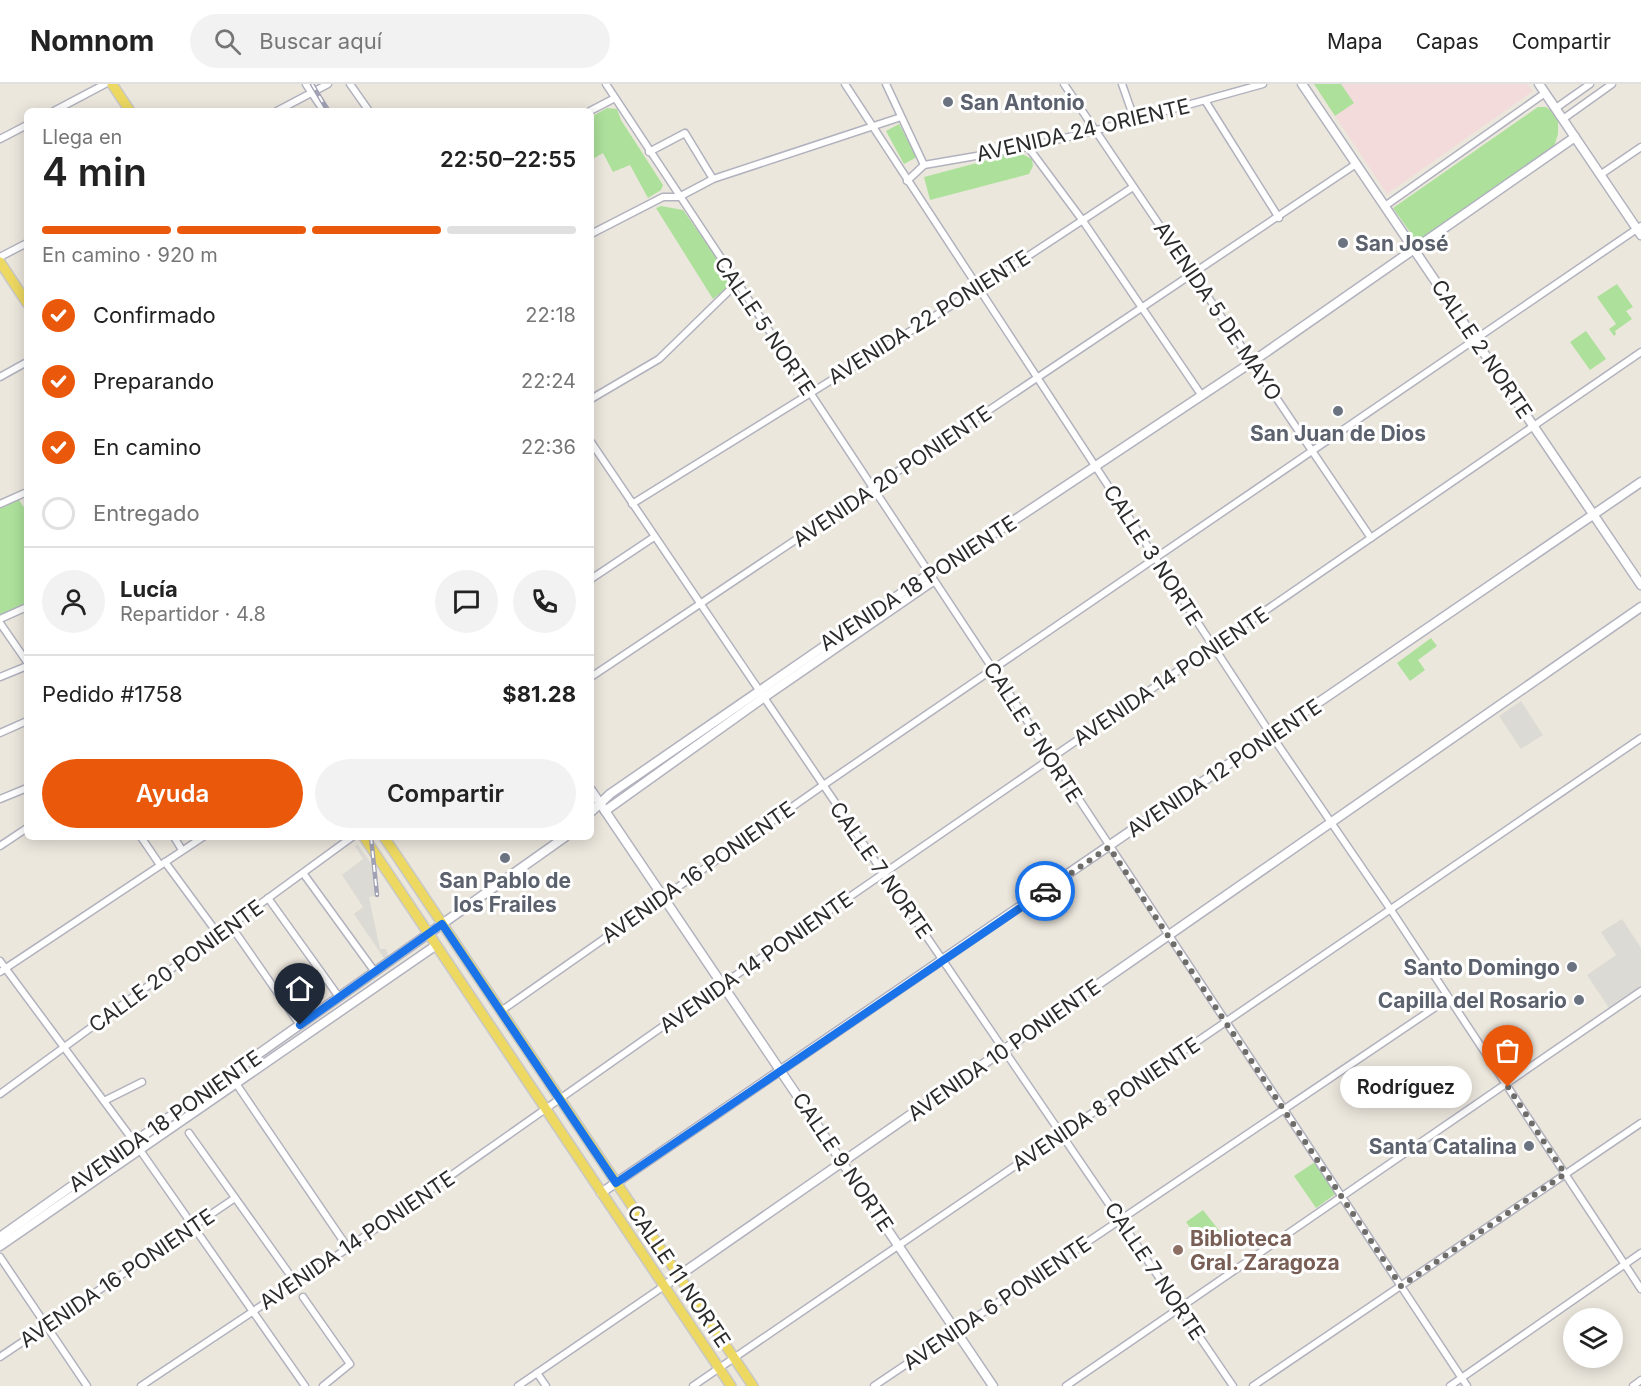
<!DOCTYPE html>
<html lang="es">
<head>
<meta charset="utf-8">
<style>
	:root { --surface:#fff; --page:#f2f2f2; --text:#222; --muted:#767676; --line:#e0e0e0; --accent:#ea580c }
	body { margin:0; font-family:Inter,sans-serif; background:var(--page); color:var(--text); height:100vh; display:flex; flex-direction:column; font-size:22px; white-space:nowrap }
	* { box-sizing:border-box; margin:0 }
	p { font-size:20px; color:var(--muted) }
	.icon { flex:none; width:33px; height:33px; fill:none; stroke:currentColor; stroke-width:2; stroke-linecap:round; stroke-linejoin:round }
	.map { position:relative; flex:1; overflow:hidden }
	.side { position:absolute; left:24px; top:24px; width:570px; height:732px; display:flex; flex-direction:column; background:var(--surface); border-radius:9px; box-shadow:0 3px 15px #0003 }
	.side>* { flex:none }
	.controls { position:absolute; left:1563px; top:1224px; display:grid; gap:12px }
	.controls a { display:grid; place-items:center; width:60px; height:60px; border-radius:50%; background:var(--surface); box-shadow:0 3px 15px #0003; font-size:30px }
	.pin { position:absolute; display:grid; place-items:center; width:51px; height:51px; color:#fff; margin:-62px -26px; border-radius:50% 50% 50% 0; rotate:-45deg; box-shadow:0 0 6px #0007 }
	.pin .icon { rotate:45deg }
	.courier { position:absolute; display:grid; place-items:center; width:60px; height:60px; margin:-30px; border:4px solid #1a73e8; border-radius:50%; background:#fff; color:#222; box-shadow:0 2px 8px #0007 }
	.bubble { position:absolute; height:42px; border-radius:21px; background:var(--surface); box-shadow:0 3px 15px #0003; font-size:20px; font-weight:600; line-height:42px; text-align:center }
	.headline em { font-style:normal; font-weight:600 }
	.headline div { display:flex; flex-direction:column-reverse }
	.headline { display:flex; align-items:center; justify-content:space-between; height:102px; padding:0 18px }
	h1 { font-size:39px; font-weight:600; line-height:45px }
	.bar { display:grid; grid-template-columns:repeat(4,1fr); gap:9px 6px; align-content:center; height:72px; padding:0 18px }
	.bar i { height:8px; border-radius:4px; background:var(--line) }
	.bar .on { background:var(--accent) }
	.bar p { grid-column:span 4 }
	.line { display:flex; align-items:center; gap:15px; padding:0 18px; border-top:2px solid var(--line) }
	.line div { flex:1 }
	.round { display:grid; place-items:center; flex:none; width:63px; height:63px; border-radius:32px; background:var(--page) }
	ol { padding:0 18px; list-style:none }
	li { display:flex; align-items:center; gap:18px; height:66px }
	li p { margin-inline-start:auto }
	li .icon { padding:6px; border-radius:50%; background:var(--accent); color:#fff; stroke-width:4 }
	li:last-child { color:var(--muted) }
	li i { width:33px; height:33px; border:3px solid var(--line); border-radius:50% }
	.cta { display:flex; gap:12px; margin-top:auto; padding:12px 18px }
	.cta a { flex:1; height:69px; border-radius:36px; background:var(--accent); color:#fff; font-size:24px; font-weight:600; line-height:69px; text-align:center }
	.cta a+a { background:var(--page); color:var(--text) }
	header { display:flex; align-items:center; gap:36px; box-sizing:border-box; height:84px; padding:0 30px; background:var(--surface); border-bottom:2px solid var(--line) }
	header strong { font-size:28px }
	nav { display:flex; gap:33px; margin-inline-start:auto; font-size:21px }
	.search { width:420px; height:54px; background:var(--page); display:flex; align-items:center; gap:15px; box-sizing:border-box; padding:0 21px; border-radius:33px; color:var(--muted); font-size:22px }
	.map>svg:first-child { display:block }
	.medical { fill:#f3dbdb }
	.green { fill:#ade19b }
	.plaza { fill:#dcdad4 }
	.lines { fill:none; stroke-linecap:round; stroke-linejoin:round }
	.street-casing { stroke:#b1b2be; stroke-width:9 }
	.secondary-casing { stroke:#b1b2be; stroke-width:11 }
	.primary-casing { stroke:#c8c8c8; stroke-width:12 }
	.street { stroke:#fff; stroke-width:6 }
	.secondary { stroke:#fff; stroke-width:8 }
	.primary { stroke:#edd861; stroke-width:9 }
	.rail-casing { stroke:#a0a1b4; stroke-width:4.5 }
	.rail { stroke:#fff; stroke-width:2; stroke-dasharray:7; stroke-linecap:butt }
	.done { stroke:#6f6d69; stroke-width:6; stroke-dasharray:0 10.8 }
	.route { stroke:#1a73e8; stroke-width:8 }
	.worship-dot { fill:#6b7280; stroke:#fff; stroke-width:2 }
	.education-dot { fill:#8d6e63; stroke:#fff; stroke-width:2 }
	.labels { text-anchor:middle; dominant-baseline:central; stroke-width:6; stroke-linejoin:round; paint-order:stroke }
	.worship-label { font-size:21px; font-weight:bold; fill:#5b616d; stroke:#fff; text-anchor:end }
	.street-label { font-size:21px; fill:#2b2b2b; stroke:#fff }
	.education-label { font-size:21px; font-weight:bold; fill:#785e54; stroke:#fff; text-anchor:start }
</style>
</head>
<body>
<header>
<strong>Nomnom</strong>
<div class="search"><svg class="icon" aria-label="search" viewBox="0 0 24 24"><circle cx="10" cy="10" r="6"/><path d="M15 15l6 6"/></svg>Buscar aquí</div>
<nav><a>Mapa</a><a>Capas</a><a>Compartir</a></nav>
</header>
<div class="map">
<svg width="1641" height="1302" viewBox="0 0 1641 1302">
	<rect width="100%" height="100%" fill="#ece7dd"/>
	<path class="medical" d="M1314,0H1527L1533,7L1387,110Z"/>
	<g class="green">
		<path d="M1314,0H1341L1354,19L1335,32Z"/>
		<path d="M1538,23H1546L1558,32V50L1554,63L1417,158L1393,124Z"/>
		<path d="M607,24L617,25L621,36L663,101L661,106L648,114L630,81L613,88L603,69L591,76V33Z"/>
		<path d="M899,40L917,73L904,80L886,47Z"/>
		<path d="M1018,68L1032,75L1033,82L1029,90L930,116L924,93Z"/>
		<path d="M661,122L683,126L732,195L731,201L713,215L656,124Z"/>
		<path d="M1617,200L1633,223L1626,227L1632,235L1615,247L1616,250L1614,252L1609,245L1616,240L1597,213Z"/>
		<path d="M1586,247L1606,275L1590,286L1570,258Z"/>
		<path d="M17,413L27,428V523L0,535V420Z"/>
		<path d="M1431,554L1437,562L1418,576L1425,586L1410,597L1397,579Z"/>
		<path d="M1315,1078L1337,1109L1316,1124L1294,1092Z"/>
		<path d="M1203,1126L1221,1149L1203,1161L1186,1138Z"/>
	</g>
	<g class="plaza">
		<path d="M1521,617L1543,651L1521,665L1499,632Z"/>
		<path d="M358,761L371,779L375,812L369,813L380,865H386L389,875L386,877L354,830L363,823L342,791L363,775L355,762Z"/>
		<path d="M1622,835L1641,864V903L1609,924L1587,891L1616,871L1601,848Z"/>
	</g>
	<g class="lines">
		<g class="street-casing">
			<g id="street">
				<path d="M350,0L369,27"/>
				<path d="M606,0L1467,1302"/>
				<path d="M845,0L1272,652L1391,826L1641,1205"/>
				<path d="M886,0L924,81"/>
				<path d="M1064,0L1371,454"/>
				<path d="M1122,0L1135,37"/>
				<path d="M1206,18L1279,134"/>
				<path d="M1556,24L1590,0"/>
				<path d="M54,27L105,0"/>
				<path d="M277,27L328,0"/>
				<path d="M590,27L615,14"/>
				<path d="M1563,35L1612,0"/>
				<path d="M0,55L27,41"/>
				<path d="M1028,63L1083,137L1202,312"/>
				<path d="M649,68L685,49L713,95"/>
				<path d="M1600,91L1641,63"/>
				<path d="M907,97L924,81L1028,63L1097,46L1263,0"/>
				<path d="M1385,122L1545,9"/>
				<path d="M591,150L663,113H679L713,95L901,33"/>
				<path d="M0,173L27,159"/>
				<path d="M0,293L27,278"/>
				<path d="M591,315L659,275L737,199"/>
				<path d="M591,358C803,674 1020,987 1233,1302"/>
				<path d="M0,420L27,408"/>
				<path d="M632,420L978,205L1133,103"/>
				<path d="M591,495L654,453"/>
				<path d="M0,535L27,523"/>
				<path d="M0,539L27,578"/>
				<path d="M0,593L27,582"/>
				<path d="M591,593L1356,80"/>
				<path d="M0,649L27,637"/>
				<path d="M0,715L27,704"/>
				<path d="M141,753L160,781"/>
				<path d="M174,753L182,766"/>
				<path d="M0,762L27,744"/>
				<path d="M165,778L218,850"/>
				<path d="M303,789L375,888"/>
				<path d="M268,814L339,913"/>
				<path d="M231,842L300,941"/>
				<path d="M0,877L135,1059L305,1302"/>
				<path d="M0,888L203,753"/>
				<path d="M501,927L822,702L1641,142"/>
				<path d="M235,998L348,1164"/>
				<path d="M0,1010L352,753"/>
				<path d="M104,1017L142,998"/>
				<path d="M189,1049L288,1188"/>
				<path d="M0,1173L87,1302"/>
				<path d="M303,1213L350,1280L323,1302"/>
				<path d="M0,1273L235,1114"/>
				<path d="M537,1289L546,1302"/>
				<path d="M141,1302L348,1164L723,900L1641,268"/>
				<path d="M518,1302L664,1202"/>
				<path d="M693,1302L1641,654"/>
				<path d="M874,1302L1449,914"/>
				<path d="M1066,1302L1641,907"/>
				<path d="M1253,1302L1641,1039"/>
				<path d="M1450,1302L1641,1169"/>
				<path d="M1633,1302L1641,1296"/>
			</g>
		</g>
		<g class="secondary-casing">
			<g id="secondary">
				<path d="M307,0L325,27"/>
				<path d="M1302,0L1641,501"/>
				<path d="M1539,0L1641,151"/>
				<path d="M591,706L993,1302"/>
				<path d="M605,727L763,614L933,497"/>
				<path d="M591,728L610,710L929,490L1007,441L1252,278L1575,53"/>
				<path d="M601,1109L1641,398"/>
				<path d="M0,1153L565,753"/>
				<path d="M0,1162L435,862"/>
				<path d="M664,1202L1641,523"/>
			</g>
		</g>
		<g class="primary-casing">
			<g id="primary">
				<path d="M112,0L130,27"/>
				<path d="M0,178L27,219"/>
				<path d="M364,753L731,1302"/>
				<path d="M384,753L753,1302"/>
			</g>
		</g>
		<use href="#street" class="street"/>
		<use href="#secondary" class="secondary"/>
		<use href="#primary" class="primary"/>
		<g class="rail-casing">
			<g id="rail">
				<path d="M312,0L328,27"/>
				<path d="M371,753L377,811"/>
			</g>
		</g>
		<use href="#rail" class="rail"/>
	</g>
	<g class="lines">
		<path class="done" d="M1045,807L1109,763L1401,1202L1565,1090L1508,1003"/>
		<path class="route" d="M300,941L442,840L616,1099L1045,807"/>
	</g>
	<g class="worship-dot">
		<circle cx="948" cy="18" r="6"/>
		<circle cx="1343" cy="159" r="6"/>
		<circle cx="1338" cy="327" r="6"/>
		<circle cx="505" cy="774" r="6"/>
		<circle cx="1572" cy="883" r="6"/>
		<circle cx="1579" cy="916" r="6"/>
		<circle cx="1529" cy="1062" r="6"/>
	</g>
	<circle class="education-dot" cx="1178" cy="1166" r="6"/>
	<g class="labels">
		<g class="worship-label">
			<text x="960" y="18" text-anchor="start">San Antonio</text>
			<text x="1355" y="159" text-anchor="start">San José</text>
			<text x="1338" y="349" text-anchor="middle">San Juan de Dios</text>
			<text x="505" y="796" text-anchor="middle">San Pablo de<tspan x="505" dy="24">los Frailes</tspan></text>
			<text x="1560" y="883">Santo Domingo</text>
			<text x="1567" y="916">Capilla del Rosario</text>
			<text x="1517" y="1062">Santa Catalina</text>
		</g>
		<g class="street-label">
			<text transform="translate(1083 46) rotate(-13)">AVENIDA 24 ORIENTE</text>
			<text transform="translate(1218 227) rotate(56)">AVENIDA 5 DE MAYO</text>
			<text transform="translate(929 233) rotate(-32)">AVENIDA 22 PONIENTE</text>
			<text transform="translate(765 242) rotate(56)">CALLE 5 NORTE</text>
			<text transform="translate(1482 265) rotate(56)">CALLE 2 NORTE</text>
			<text transform="translate(892 392) rotate(-34)">AVENIDA 20 PONIENTE</text>
			<text transform="translate(1153 471) rotate(57)">CALLE 3 NORTE</text>
			<text transform="translate(918 499) rotate(-33)">AVENIDA 18 PONIENTE</text>
			<text transform="translate(1171 592) rotate(-34)">AVENIDA 14 PONIENTE</text>
			<text transform="translate(1033 648) rotate(57)">CALLE 5 NORTE</text>
			<text transform="translate(1224 684) rotate(-34)">AVENIDA 12 PONIENTE</text>
			<text transform="translate(881 786) rotate(55)">CALLE 7 NORTE</text>
			<text transform="translate(698 788) rotate(-35)">AVENIDA 16 PONIENTE</text>
			<text transform="translate(756 878) rotate(-35)">AVENIDA 14 PONIENTE</text>
			<text transform="translate(176 882) rotate(-36)">CALLE 20 PONIENTE</text>
			<text transform="translate(1004 966) rotate(-35)">AVENIDA 10 PONIENTE</text>
			<text transform="translate(1106 1020) rotate(-34)">AVENIDA 8 PONIENTE</text>
			<text transform="translate(165 1037) rotate(-35)">AVENIDA 18 PONIENTE</text>
			<text transform="translate(843 1078) rotate(56)">CALLE 9 NORTE</text>
			<text transform="translate(357 1156) rotate(-34)">AVENIDA 14 PONIENTE</text>
			<text transform="translate(1155 1187) rotate(56)">CALLE 7 NORTE</text>
			<text transform="translate(679 1192) rotate(56)">CALLE 11 NORTE</text>
			<text transform="translate(117 1194) rotate(-34)">AVENIDA 16 PONIENTE</text>
			<text transform="translate(997 1219) rotate(-34)">AVENIDA 6 PONIENTE</text>
		</g>
		<g class="education-label">
			<text x="1190" y="1154">Biblioteca<tspan x="1190" dy="24">Gral. Zaragoza</tspan></text>
		</g>
	</g>
</svg>
<div class="controls">
<a><svg class="icon" aria-label="layers" viewBox="0 0 24 24"><path d="M12 4l9 5-9 5-9-5zM3 14l9 5 9-5"/></svg></a>
</div>
<div class="pin" style="left:1508px;top:1003px;background:#ea580c"><svg class="icon" aria-label="bag" viewBox="0 0 24 24"><path d="M5 8h14l-1 12H6zM9 8a3 3 0 0 1 6 0"/></svg></div>
<div class="pin" style="left:300px;top:941px;background:#1f2937"><svg class="icon" aria-label="home" viewBox="0 0 24 24"><path d="M3 11l9-7 9 7M6 9v11h12V9"/></svg></div>
<div class="courier" style="left:1045px;top:807px"><svg class="icon" aria-label="car" viewBox="0 0 24 24"><path d="M5 17H2v-5l4-1 3-4h7l3 4 3 1v5h-3M9 17h6M6 11h13"/><circle cx="7" cy="17" r="2"/><circle cx="17" cy="17" r="2"/></svg></div>
<div class="bubble" style="left:1340px;top:982px;width:132px">Rodríguez</div>
<section class="side">
<div class="headline"><div><h1>4 min</h1><p>Llega en</p></div><em>22:50–22:55</em></div>
<div class="bar"><i class="on"></i><i class="on"></i><i class="on"></i><i></i><p>En camino · 920 m</p></div>
<ol>
<li><svg class="icon" aria-label="check" viewBox="0 0 24 24"><path d="M5 12l5 5 9-10"/></svg>Confirmado<p>22:18</p></li>
<li><svg class="icon" aria-label="check" viewBox="0 0 24 24"><path d="M5 12l5 5 9-10"/></svg>Preparando<p>22:24</p></li>
<li><svg class="icon" aria-label="check" viewBox="0 0 24 24"><path d="M5 12l5 5 9-10"/></svg>En camino<p>22:36</p></li>
<li><i></i>Entregado</li>
</ol>
<div class="line" style="height:108px"><a class="round"><svg class="icon" aria-label="person" viewBox="0 0 24 24"><circle cx="12" cy="8" r="4"/><path d="M4 21q1-7 8-7t8 7"/></svg></a><div><b>Lucía</b><p>Repartidor · 4.8</p></div><a class="round"><svg class="icon" aria-label="chat" viewBox="0 0 24 24"><path d="M4 5h16v11H9l-5 4z"/></svg></a><a class="round"><svg class="icon" aria-label="phone" viewBox="0 0 24 24"><path d="M5 4h4l2 5-3 2q2 4 5 5l2-3 5 2v4C11 20 4 13 5 4z"/></svg></a></div>
<div class="line" style="height:78px"><div>Pedido #1758</div><b>$81.28</b></div>
<div class="cta"><a>Ayuda</a><a>Compartir</a></div>
</section>
</div>
</body>
</html>
